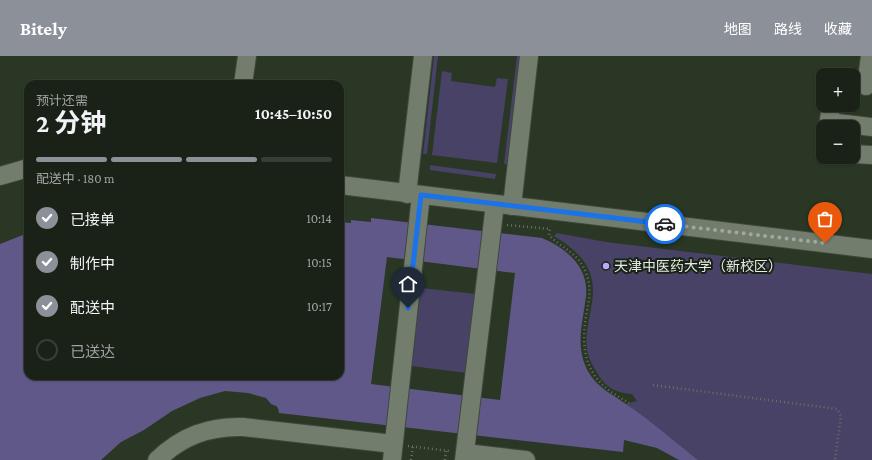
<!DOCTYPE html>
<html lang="zh">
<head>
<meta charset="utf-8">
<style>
	:root { --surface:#1a2117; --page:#272e24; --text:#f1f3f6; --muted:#9fa3a1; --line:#383e36; --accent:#8c9099 }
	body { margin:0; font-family:"Crimson Pro","Noto Sans SC",serif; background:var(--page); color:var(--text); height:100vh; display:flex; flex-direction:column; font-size:15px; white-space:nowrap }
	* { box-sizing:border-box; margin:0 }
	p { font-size:13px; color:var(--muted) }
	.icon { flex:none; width:22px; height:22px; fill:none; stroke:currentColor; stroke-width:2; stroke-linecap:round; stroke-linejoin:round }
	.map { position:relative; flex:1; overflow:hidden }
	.side { position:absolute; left:24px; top:24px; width:320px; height:300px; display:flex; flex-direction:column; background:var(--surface); border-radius:12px; box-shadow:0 1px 3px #0004,0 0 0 1px var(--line) }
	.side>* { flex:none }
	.tools { position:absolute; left:816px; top:12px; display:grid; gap:8px }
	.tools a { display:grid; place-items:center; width:44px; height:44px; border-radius:8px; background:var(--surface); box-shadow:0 1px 3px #0004,0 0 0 1px var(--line); font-size:20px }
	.pin { position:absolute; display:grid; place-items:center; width:34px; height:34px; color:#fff; margin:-41px -17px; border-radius:50% 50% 50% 0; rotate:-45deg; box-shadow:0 0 4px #0007 }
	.pin .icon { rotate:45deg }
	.courier { position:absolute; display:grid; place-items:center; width:40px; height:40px; margin:-20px; border:3px solid #1a73e8; border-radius:50%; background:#fff; color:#222; box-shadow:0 1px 5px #0007 }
	.summary em { font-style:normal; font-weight:700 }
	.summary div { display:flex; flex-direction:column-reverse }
	.summary { display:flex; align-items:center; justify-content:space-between; height:68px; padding:0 12px }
	h1 { font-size:26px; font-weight:700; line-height:30px }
	.bar { display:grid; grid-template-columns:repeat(4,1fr); gap:6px 4px; align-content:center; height:48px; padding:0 12px }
	.bar i { height:5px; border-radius:3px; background:var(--line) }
	.bar .current { background:var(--accent) }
	.bar p { grid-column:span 4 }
	ol { padding:0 12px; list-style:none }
	li { display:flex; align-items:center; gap:12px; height:44px }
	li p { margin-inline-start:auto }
	li .icon { padding:4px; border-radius:50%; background:var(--accent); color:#fff; stroke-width:4 }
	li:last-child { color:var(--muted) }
	li i { width:22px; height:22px; border:2px solid var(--line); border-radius:50% }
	header { display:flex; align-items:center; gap:24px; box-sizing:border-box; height:56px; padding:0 20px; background:var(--accent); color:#fff }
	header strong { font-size:19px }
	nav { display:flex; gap:22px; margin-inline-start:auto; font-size:14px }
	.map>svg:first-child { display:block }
	.built { fill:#2a3725; fill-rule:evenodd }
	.green { fill:#474266 }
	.water { fill:#605889; fill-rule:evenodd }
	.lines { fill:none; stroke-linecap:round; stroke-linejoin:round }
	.minor-casing { stroke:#40483d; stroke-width:20 }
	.path { stroke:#697165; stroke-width:2.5; stroke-dasharray:1 3; stroke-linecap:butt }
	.minor { stroke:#727d6e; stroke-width:18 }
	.done { stroke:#a1a89e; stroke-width:4; stroke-dasharray:0 7.2 }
	.route { stroke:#1a73e8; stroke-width:5 }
	.poi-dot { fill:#b6abf8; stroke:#192216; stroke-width:1.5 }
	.labels { text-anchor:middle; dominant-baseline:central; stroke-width:4; stroke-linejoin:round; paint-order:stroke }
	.poi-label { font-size:14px; fill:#e5ebe3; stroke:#192216; text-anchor:start }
</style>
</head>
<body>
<header>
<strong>Bitely</strong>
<nav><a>地图</a><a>路线</a><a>收藏</a></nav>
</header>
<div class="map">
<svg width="872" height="404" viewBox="0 0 872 404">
	<rect width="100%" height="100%" fill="#232c1f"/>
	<path class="built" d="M0,0H872V404H0ZM823,19H853V49H823ZM28,28H340V320H28ZM823,71H853V101H823Z"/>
	<g class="green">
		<path d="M434,0H438L427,98H423Z"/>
		<path d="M517,0H521L508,108H504Z"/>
		<path d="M442,15L452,17L451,25L495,31L497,22L508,23L497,107L432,99Z"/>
		<path d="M430,109L496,118L495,123L430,114Z"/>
		<path d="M557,177L606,186L872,218V404H698L626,348L637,345L632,338C617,337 608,333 599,320C595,313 590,306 588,298C581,271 600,244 590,217C584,200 568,189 554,180Z"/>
		<path d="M421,232L476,238L467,317L411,310Z"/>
	</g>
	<path class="water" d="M371,162L542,182C566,192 589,211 586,240C583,267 574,291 589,317C598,332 612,338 626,348C651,365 674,385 698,404H679L657,392L624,384L623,396L279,357L278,352L276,350L271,348L266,342L248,337L225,335L200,342L172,355L144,374L121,386L101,404H0V188L28,177V320H340V166L351,167V164L371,166ZM387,201L515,217L500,344L371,328Z"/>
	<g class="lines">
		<g class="minor-casing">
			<g id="minor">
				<path d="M243,28L247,0"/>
				<path d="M866,30L870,0"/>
				<path d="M829,66L872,71"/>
				<path d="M828,71L831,49"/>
				<path d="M853,98L872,99"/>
				<path d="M0,120L28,112"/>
				<path d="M340,129L872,193"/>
				<path d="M407,138L423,0"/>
				<path d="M512,150L529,0"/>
				<path d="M465,397L526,404"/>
				<path d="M157,404C182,380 209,370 243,371L393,388"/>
				<path d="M392,404L421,139"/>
				<path d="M464,404L495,148"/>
			</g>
		</g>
		<g class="path">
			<path d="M507,169L550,173L549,179C562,193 578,196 586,217C592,232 589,245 586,260C582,286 583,311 604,330C611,337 621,342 629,347"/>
			<path d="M653,329L837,353L841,360L835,404"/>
			<path d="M408,390L450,395"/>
			<path d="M411,404L413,390"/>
			<path d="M445,404L446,395"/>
		</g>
		<use href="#minor" class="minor"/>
	</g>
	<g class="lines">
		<path class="done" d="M665,168L825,187"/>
		<path class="route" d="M408,252L421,139L665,168"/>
	</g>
	<circle class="poi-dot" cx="606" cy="210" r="4"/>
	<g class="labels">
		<g class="poi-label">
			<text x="614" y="210">天津中医药大学（新校区）</text>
		</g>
	</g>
</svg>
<div class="tools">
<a>+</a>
<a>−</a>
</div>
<div class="pin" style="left:825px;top:187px;background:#ea580c"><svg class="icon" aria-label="bag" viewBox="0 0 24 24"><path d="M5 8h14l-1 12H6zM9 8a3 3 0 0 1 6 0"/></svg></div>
<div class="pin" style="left:408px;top:252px;background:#1f2937"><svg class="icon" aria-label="home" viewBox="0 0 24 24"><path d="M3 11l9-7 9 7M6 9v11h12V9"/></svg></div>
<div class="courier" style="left:665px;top:168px"><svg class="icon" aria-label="car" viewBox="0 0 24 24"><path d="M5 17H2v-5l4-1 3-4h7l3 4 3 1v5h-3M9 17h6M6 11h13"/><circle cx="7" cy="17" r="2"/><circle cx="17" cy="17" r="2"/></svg></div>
<section class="side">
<div class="summary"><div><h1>2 分钟</h1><p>预计还需</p></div><em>10:45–10:50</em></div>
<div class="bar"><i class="current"></i><i class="current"></i><i class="current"></i><i></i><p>配送中 · 180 m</p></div>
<ol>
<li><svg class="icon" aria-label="check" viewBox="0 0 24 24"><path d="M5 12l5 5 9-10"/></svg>已接单<p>10:14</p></li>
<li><svg class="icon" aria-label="check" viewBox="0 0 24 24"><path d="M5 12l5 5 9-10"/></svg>制作中<p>10:15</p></li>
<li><svg class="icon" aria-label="check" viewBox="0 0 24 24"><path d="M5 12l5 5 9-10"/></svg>配送中<p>10:17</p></li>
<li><i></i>已送达</li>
</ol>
</section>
</div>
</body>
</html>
